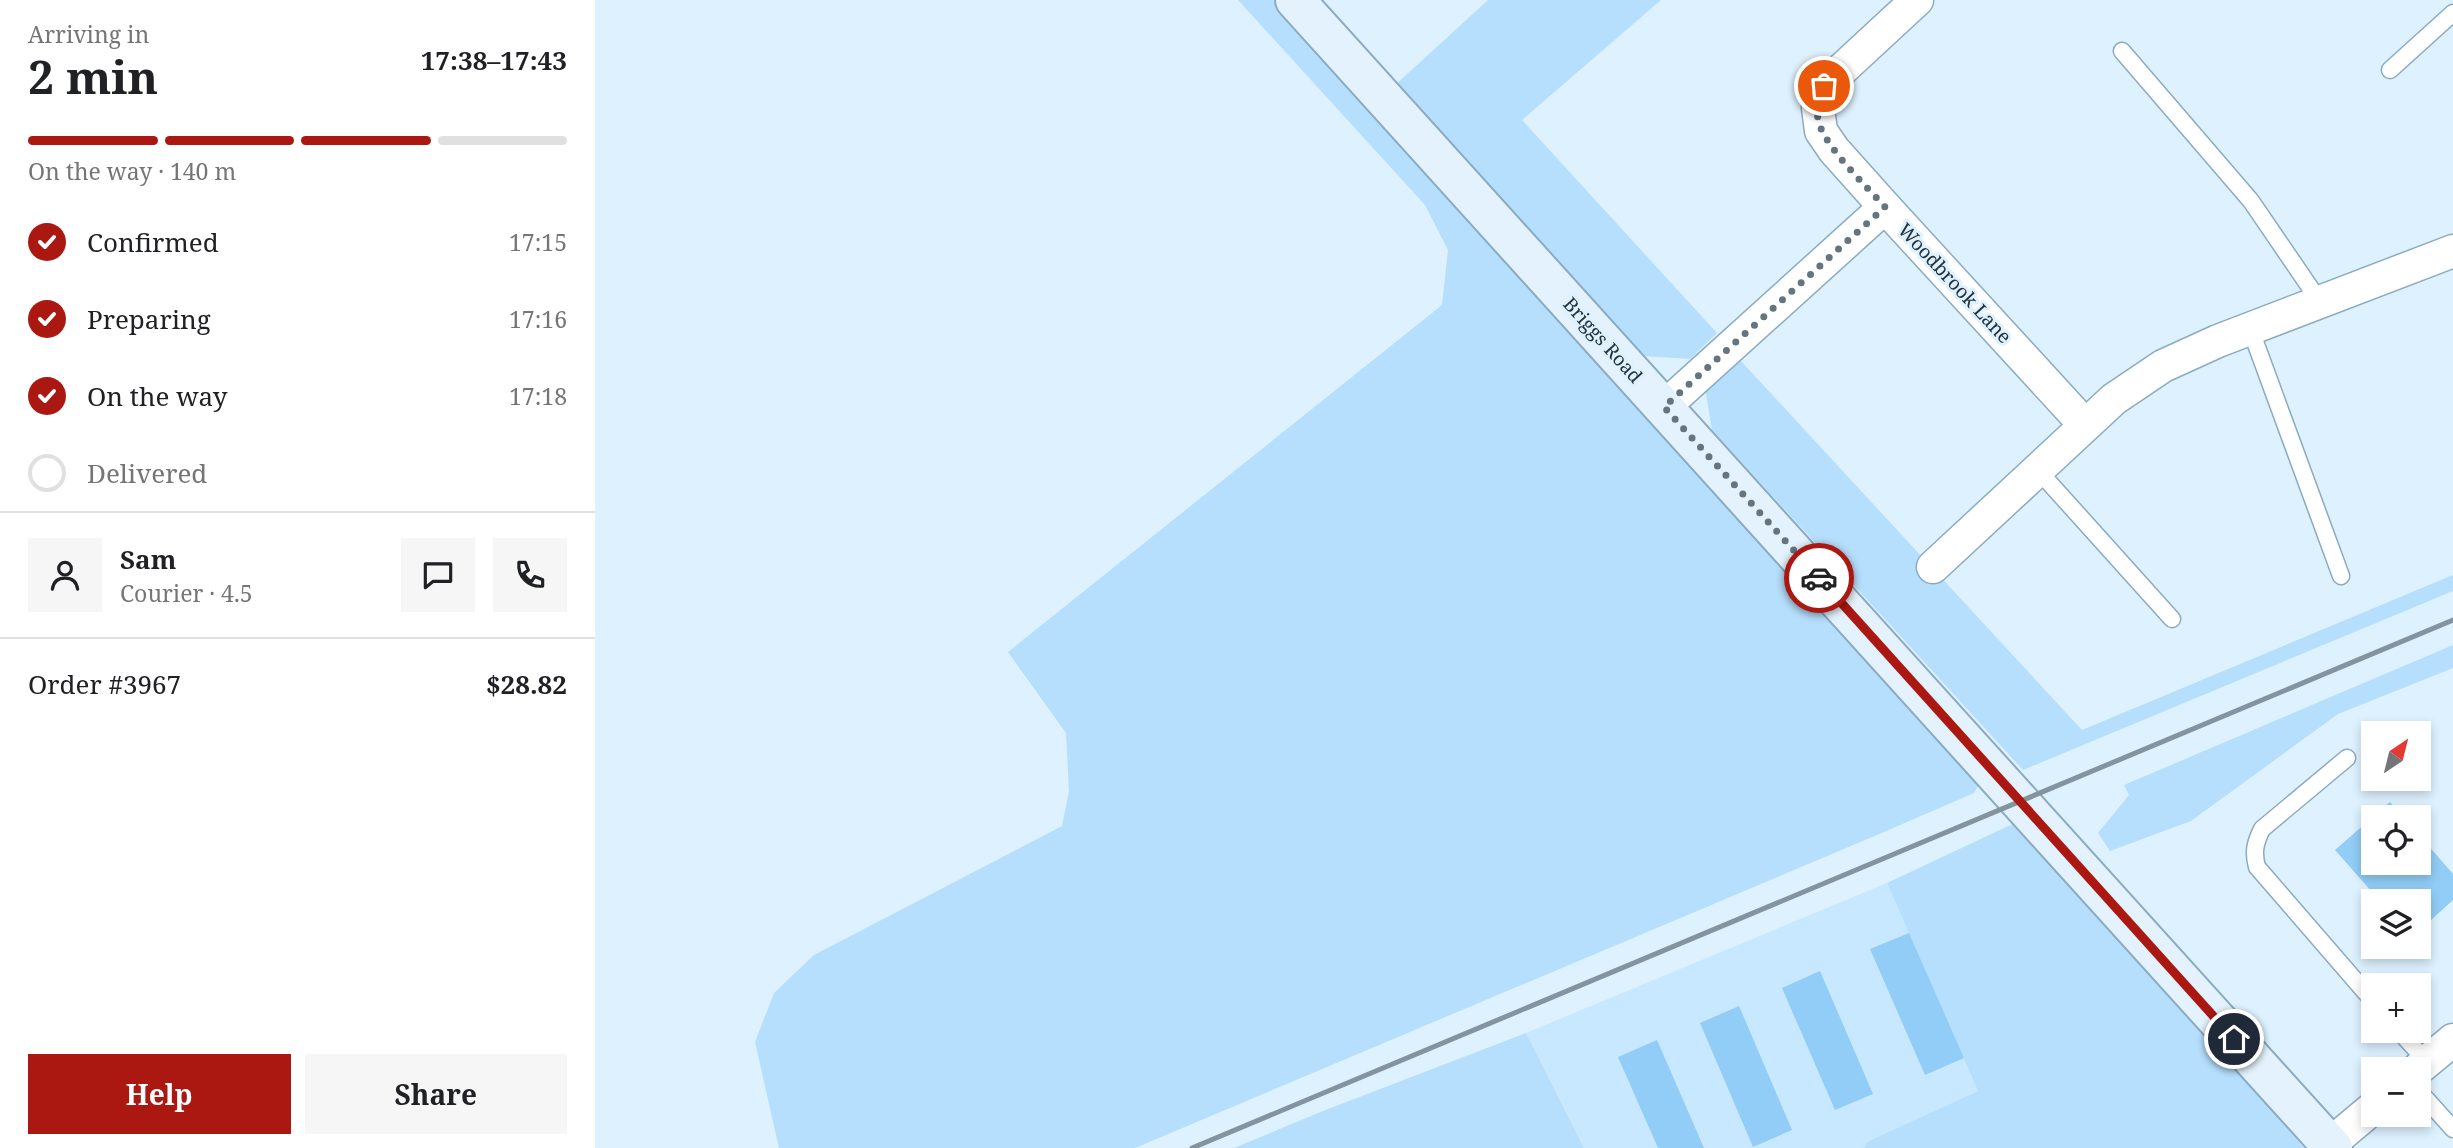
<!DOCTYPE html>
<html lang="en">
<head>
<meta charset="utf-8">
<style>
	:root { --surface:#fff; --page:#f6f6f6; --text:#202124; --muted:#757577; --line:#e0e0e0; --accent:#aa1811 }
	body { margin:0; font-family:"Noto Serif",serif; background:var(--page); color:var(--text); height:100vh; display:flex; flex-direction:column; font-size:26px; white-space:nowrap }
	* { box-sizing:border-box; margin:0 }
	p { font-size:23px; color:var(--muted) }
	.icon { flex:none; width:38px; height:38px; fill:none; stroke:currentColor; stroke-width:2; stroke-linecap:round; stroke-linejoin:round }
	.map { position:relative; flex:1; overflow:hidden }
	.details { display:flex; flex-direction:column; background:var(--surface); width:595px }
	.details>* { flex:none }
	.needle { width:46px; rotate:35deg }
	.fabs { position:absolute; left:1766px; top:721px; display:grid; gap:14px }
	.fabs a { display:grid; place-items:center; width:70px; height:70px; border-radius:0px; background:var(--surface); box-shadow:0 4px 10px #0003; font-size:35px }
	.pin { position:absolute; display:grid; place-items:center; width:60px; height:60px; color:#fff; margin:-30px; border:4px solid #fff; border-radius:50%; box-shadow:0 2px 7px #0007 }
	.courier { position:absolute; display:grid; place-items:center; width:70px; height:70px; margin:-35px; border:5px solid #aa1811; border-radius:50%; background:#fff; color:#222; box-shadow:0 2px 9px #0007 }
	.summary em { font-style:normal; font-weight:700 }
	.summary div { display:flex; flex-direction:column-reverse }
	.summary { display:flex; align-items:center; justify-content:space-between; height:119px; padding:0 28px }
	h1 { font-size:46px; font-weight:700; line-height:52px }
	.bar { display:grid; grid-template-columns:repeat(4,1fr); gap:10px 7px; align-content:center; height:84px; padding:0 28px }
	.bar i { height:9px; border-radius:5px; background:var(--line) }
	.bar .selected { background:var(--accent) }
	.bar p { grid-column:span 4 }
	.line { display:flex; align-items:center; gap:18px; padding:0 28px; border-top:2px solid var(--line) }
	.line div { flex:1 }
	.round { display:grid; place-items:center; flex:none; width:74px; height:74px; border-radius:0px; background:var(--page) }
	ol { padding:0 28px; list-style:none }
	li { display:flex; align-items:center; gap:21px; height:77px }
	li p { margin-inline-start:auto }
	li .icon { padding:7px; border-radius:50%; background:var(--accent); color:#fff; stroke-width:4 }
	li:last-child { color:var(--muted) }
	li i { width:38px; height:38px; border:4px solid var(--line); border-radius:50% }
	.action { display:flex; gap:14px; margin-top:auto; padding:14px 28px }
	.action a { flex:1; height:80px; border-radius:0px; background:var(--accent); color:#fff; font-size:28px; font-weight:700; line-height:80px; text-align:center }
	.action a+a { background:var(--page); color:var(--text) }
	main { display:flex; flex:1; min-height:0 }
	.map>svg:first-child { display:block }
	.built { fill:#c8e8ff }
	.green { fill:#b5dffd }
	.building { fill:#91cdf6 }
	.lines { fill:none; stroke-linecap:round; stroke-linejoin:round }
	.lane-casing { stroke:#8babc1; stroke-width:19 }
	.street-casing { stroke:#8babc1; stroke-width:35 }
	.secondary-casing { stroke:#8babc1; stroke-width:42 }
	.lane { stroke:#fff; stroke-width:16 }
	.street { stroke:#fff; stroke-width:32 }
	.secondary { stroke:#e3f2fc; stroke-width:38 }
	.rail { stroke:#83949f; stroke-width:5 }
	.done { stroke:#657580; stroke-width:7; stroke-dasharray:0 12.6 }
	.route { stroke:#aa1811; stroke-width:9 }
	.labels { text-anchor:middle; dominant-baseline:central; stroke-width:6; stroke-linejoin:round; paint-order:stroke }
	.street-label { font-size:19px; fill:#25323b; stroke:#ddf1ff }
</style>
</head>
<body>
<main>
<section class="details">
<div class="summary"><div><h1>2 min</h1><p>Arriving in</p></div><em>17:38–17:43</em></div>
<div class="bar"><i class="selected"></i><i class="selected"></i><i class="selected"></i><i></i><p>On the way · 140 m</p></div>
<ol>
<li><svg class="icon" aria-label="check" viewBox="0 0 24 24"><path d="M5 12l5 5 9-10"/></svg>Confirmed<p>17:15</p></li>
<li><svg class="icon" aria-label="check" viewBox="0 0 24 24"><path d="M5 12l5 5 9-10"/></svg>Preparing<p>17:16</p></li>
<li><svg class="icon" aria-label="check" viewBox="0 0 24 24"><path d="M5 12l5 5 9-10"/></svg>On the way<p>17:18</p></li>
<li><i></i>Delivered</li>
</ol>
<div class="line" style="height:126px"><a class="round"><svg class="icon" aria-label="person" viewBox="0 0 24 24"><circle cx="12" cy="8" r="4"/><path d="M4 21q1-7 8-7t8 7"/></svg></a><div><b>Sam</b><p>Courier · 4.5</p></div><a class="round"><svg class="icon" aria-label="chat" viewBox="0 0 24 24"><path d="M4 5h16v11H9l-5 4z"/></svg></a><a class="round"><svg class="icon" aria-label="phone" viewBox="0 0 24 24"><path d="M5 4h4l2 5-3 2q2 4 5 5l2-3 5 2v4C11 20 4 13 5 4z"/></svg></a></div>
<div class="line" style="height:91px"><div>Order #3967</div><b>$28.82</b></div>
<div class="action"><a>Help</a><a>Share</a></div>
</section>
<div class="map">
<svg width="1858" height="1148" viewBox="0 0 1858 1148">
	<rect width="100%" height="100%" fill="#ddf1ff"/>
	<path class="built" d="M1292,883L1383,1091L1273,1142L1269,1148H989L931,1033Z"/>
	<g class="green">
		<path d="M643,0H678L1386,781L1379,793L1289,832L540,1148H184L160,1042L179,993L219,955L467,826L474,791L471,733L413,652L847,305L853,250L830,205Z"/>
		<path d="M893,0H1066L927,120L1122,333L1095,359L1048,356L798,87Z"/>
		<path d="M1145,360L1487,730L1858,575V591L1428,770L1117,430L1110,388Z"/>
		<path d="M1858,645V668L1743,714L1596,821L1515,851L1503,833L1534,795L1529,785Z"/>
		<path d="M1424,821L1709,1148H1269L1272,1142L1383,1091L1292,883Z"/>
		<path d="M931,1033L989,1148H639L728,1111Z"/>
	</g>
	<g class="building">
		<path d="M1795,802L1808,817H1778V863H1824V835L1858,874V900L1824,931V901H1785L1740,850Z"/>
		<path d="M1314,933L1369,1058L1330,1075L1275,949Z"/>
		<path d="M1225,971L1278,1094L1240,1110L1187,988Z"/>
		<path d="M1144,1006L1197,1130L1158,1147L1105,1023Z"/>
		<path d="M1062,1040L1109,1148H1063L1023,1057Z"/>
	</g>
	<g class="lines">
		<g class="lane-casing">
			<g id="lane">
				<path d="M1527,51L1656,201L1725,302"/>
				<path d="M1795,70L1858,13"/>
				<path d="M1655,328L1746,576"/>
				<path d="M1442,469L1577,619"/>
				<path d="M1752,758L1667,829C1660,843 1658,852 1662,867L1778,1001"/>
				<path d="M1804,1031L1832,1062"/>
				<path d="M1824,1091L1858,1129"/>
			</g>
		</g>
		<g class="street-casing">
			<g id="street">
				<path d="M1322,0L1229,86L1223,108L1226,131L1239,150L1290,207L1490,425"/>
				<path d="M1069,407L1290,207"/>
				<path d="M1338,567L1519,399L1568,366L1623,341L1858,251"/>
				<path d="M1823,1069L1858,1040"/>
				<path d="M1735,1144L1778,1108"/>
			</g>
		</g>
		<g class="secondary-casing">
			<path id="secondary" d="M700,0L1738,1148"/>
		</g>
		<use href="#lane" class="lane"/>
		<use href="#street" class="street"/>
		<use href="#secondary" class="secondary"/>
		<path class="rail" d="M597,1148L1858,620"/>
	</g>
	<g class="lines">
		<path class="done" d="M1224,578L1069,407L1290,207C1272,187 1227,144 1223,119C1221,107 1224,96 1229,86"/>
		<path class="route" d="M1224,578L1639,1039"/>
	</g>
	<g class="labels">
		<g class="street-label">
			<text transform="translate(1360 283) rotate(47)">Woodbrook Lane</text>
			<text transform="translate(1008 340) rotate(48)">Briggs Road</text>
		</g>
	</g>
</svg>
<div class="fabs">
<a><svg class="needle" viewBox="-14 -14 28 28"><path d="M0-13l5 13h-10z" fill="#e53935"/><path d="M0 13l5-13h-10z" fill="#757577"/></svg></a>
<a><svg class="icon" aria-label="locate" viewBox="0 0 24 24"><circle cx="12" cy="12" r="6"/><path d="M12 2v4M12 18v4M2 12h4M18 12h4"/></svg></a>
<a><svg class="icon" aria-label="layers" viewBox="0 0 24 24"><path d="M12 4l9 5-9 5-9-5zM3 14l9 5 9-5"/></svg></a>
<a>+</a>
<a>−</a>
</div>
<div class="pin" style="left:1229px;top:86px;background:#ea580c"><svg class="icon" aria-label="bag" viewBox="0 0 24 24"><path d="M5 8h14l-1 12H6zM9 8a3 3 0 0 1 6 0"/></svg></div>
<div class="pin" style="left:1639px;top:1039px;background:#1f2937"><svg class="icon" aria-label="home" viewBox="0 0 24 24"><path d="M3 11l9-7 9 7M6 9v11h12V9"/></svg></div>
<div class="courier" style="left:1224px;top:578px"><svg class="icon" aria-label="car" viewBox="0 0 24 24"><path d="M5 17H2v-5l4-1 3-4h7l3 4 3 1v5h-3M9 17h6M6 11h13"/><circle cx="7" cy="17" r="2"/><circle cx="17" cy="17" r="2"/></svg></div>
</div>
</main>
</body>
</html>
